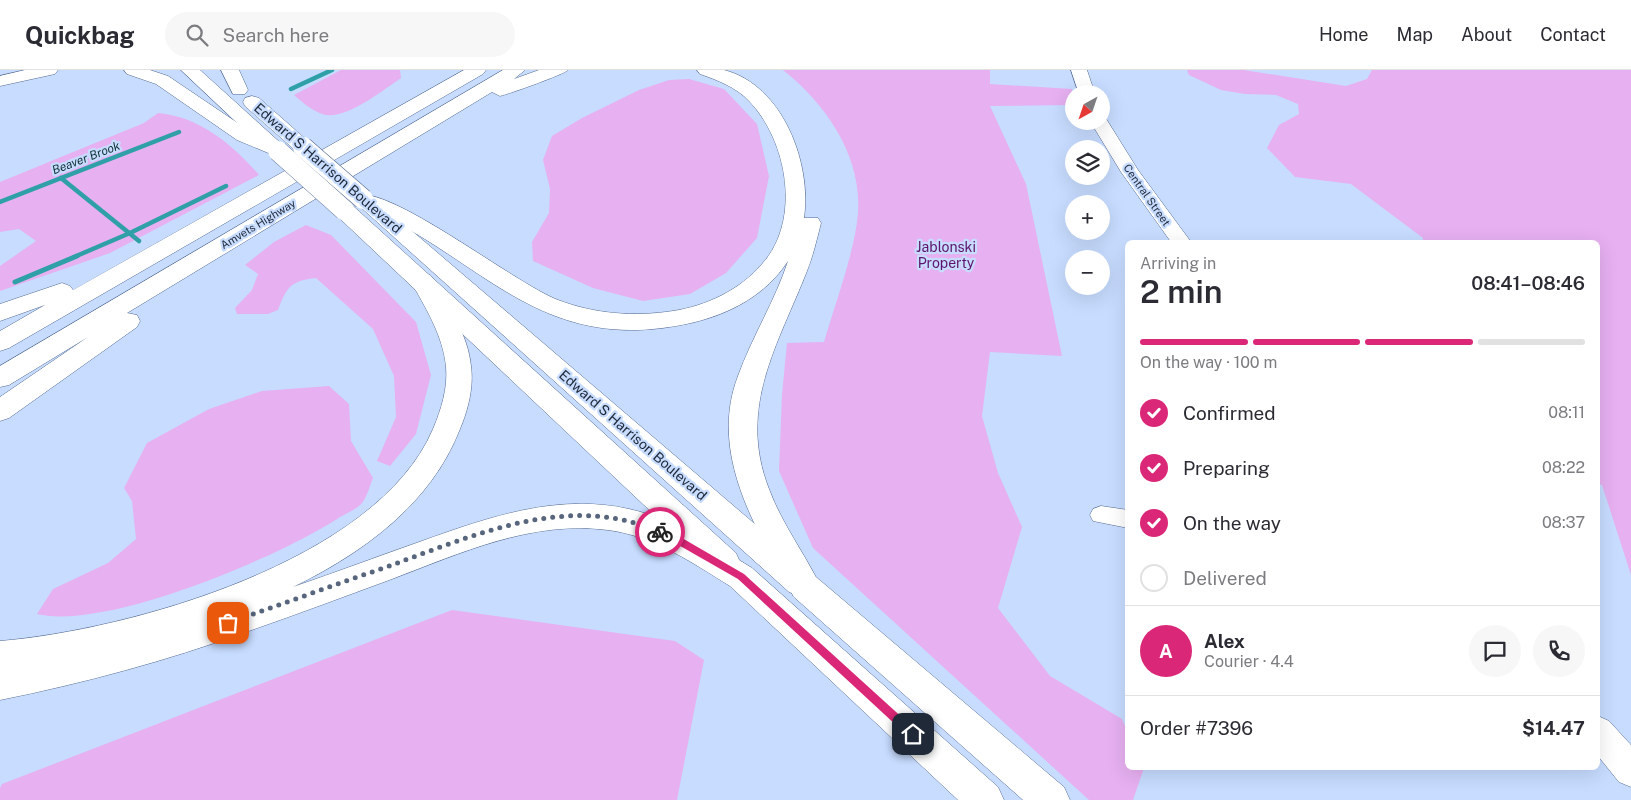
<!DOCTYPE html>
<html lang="en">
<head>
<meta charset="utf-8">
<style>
	:root { --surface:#fff; --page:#f7f7f7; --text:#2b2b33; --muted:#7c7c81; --line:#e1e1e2; --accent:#db2777 }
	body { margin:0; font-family:"Public Sans",sans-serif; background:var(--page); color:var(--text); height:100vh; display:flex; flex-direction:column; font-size:19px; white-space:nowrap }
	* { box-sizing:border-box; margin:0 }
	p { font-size:16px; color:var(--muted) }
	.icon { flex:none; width:28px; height:28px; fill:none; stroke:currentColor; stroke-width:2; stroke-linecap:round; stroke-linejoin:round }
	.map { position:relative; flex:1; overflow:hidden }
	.sheet { position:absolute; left:1125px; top:170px; width:475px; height:530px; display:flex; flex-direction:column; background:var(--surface); border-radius:8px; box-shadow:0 5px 20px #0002 }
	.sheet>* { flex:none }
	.needle { width:32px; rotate:220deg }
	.controls { position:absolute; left:1065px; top:15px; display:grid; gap:10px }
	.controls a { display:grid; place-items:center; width:45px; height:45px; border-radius:50%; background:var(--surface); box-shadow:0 5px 20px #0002; font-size:25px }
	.pin { position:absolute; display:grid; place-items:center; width:42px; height:42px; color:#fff; margin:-21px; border-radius:10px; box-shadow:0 2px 8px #0006 }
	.courier { position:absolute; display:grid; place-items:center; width:50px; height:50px; margin:-25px; border:4px solid #db2777; border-radius:50%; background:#fff; color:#222; box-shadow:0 1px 6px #0007 }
	.head em { font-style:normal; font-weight:600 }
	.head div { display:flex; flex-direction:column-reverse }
	.head { display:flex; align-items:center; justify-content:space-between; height:85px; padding:0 15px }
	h1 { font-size:32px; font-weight:600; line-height:38px }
	.bar { display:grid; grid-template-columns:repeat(4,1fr); gap:8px 5px; align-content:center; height:60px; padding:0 15px }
	.bar i { height:6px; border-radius:4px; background:var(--line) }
	.bar .selected { background:var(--accent) }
	.bar p { grid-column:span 4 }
	.line { display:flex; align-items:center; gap:12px; padding:0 15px; border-top:1px solid var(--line) }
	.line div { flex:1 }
	.round { display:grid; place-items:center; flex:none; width:52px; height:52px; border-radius:26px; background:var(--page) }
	ol { padding:0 15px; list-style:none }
	li { display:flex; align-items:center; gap:15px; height:55px }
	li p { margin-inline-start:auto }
	li .icon { padding:5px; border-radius:50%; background:var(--accent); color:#fff; stroke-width:4 }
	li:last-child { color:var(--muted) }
	li i { width:28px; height:28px; border:2px solid var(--line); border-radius:50% }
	header { display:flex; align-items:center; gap:30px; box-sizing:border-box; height:70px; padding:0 25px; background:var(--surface); border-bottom:1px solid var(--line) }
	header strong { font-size:24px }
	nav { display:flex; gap:28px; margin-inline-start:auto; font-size:18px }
	.search { width:350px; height:45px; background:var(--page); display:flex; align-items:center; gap:12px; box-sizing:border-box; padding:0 18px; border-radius:28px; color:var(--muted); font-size:19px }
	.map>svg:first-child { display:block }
	.green { fill:#e7b0f1 }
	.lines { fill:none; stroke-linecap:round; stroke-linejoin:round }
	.stream-far1 { stroke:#2fa0a7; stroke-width:4.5 }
	.stream { stroke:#2fa0a7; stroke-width:5 }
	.minor-casing { stroke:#52688e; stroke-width:1 }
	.tertiary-casing { stroke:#52688e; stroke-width:1 }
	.secondary-casing { stroke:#52688e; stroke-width:1 }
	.primary-casing { stroke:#52688e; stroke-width:1 }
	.motorway-casing { stroke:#52688e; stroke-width:1 }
	.minor { fill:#fff; fill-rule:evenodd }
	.tertiary { fill:#fff; fill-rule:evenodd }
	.secondary { fill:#fff; fill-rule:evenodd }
	.primary { fill:#fff; fill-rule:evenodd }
	.motorway { fill:#fff; fill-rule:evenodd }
	.primary-bridge-casing { stroke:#52688e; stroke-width:21; stroke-linecap:butt }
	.primary-bridge { stroke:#fff; stroke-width:20 }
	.route { fill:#db2777 }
	.done { stroke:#58667d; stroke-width:5; stroke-dasharray:0 9 }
	.labels { text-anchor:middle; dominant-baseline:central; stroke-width:4.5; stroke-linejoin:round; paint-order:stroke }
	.far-street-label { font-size:11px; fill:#1d2737; stroke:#c7dcff }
	.far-water-label { font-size:12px; font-style:italic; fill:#0e3032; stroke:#c7dcff }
	.street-label { font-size:14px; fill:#1d2737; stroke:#c7dcff }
	.park-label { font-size:14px; fill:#5f116d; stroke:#c7dcff }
</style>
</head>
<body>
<header>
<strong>Quickbag</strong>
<div class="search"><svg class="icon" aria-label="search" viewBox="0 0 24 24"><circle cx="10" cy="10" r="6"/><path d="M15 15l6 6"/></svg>Search here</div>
<nav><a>Home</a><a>Map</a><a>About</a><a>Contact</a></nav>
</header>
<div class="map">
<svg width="1631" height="730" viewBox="0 0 1631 730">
	<rect width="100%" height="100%" fill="#c7dcff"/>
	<g class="green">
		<path d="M341,0H400L401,8C383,20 344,52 322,44C311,40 302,32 294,25Z"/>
		<path d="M783,0H990V14L1072,19L1074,35L990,36L1026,114L1062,286L990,282L982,346L998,403L1022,457L998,538L1050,606L1122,649L1127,661L1128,698H1144L1133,730H1089L813,478L779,401L782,324L787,273L824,272C835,234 855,181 858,143C862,86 826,34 783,0Z"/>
		<path d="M1187,0H1244L1346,16L1367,9L1372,0H1631V505L1602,415L1598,414V172H1423V168L1351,114L1295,107L1267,78L1279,55L1299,44L1298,34L1276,25L1245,24L1221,20L1189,5Z"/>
		<path d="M689,9L724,19L757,54L769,106L757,168L726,203L690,224L643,231L593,218L533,191L532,172L549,143L550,119L543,90L552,66L582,48L639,20L669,10Z"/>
		<path d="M158,43C200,47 232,74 259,105L110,183L0,221V196L36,171L19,159L0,162V112L144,53Z"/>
		<path d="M306,155L331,165L416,252L431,305L416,364L390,396L377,391L396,347L394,306L373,259L316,208C290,211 287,217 278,240L268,244H237L235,238L252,220L258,204L245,195L274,172Z"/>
		<path d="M329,316L349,334L351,371L373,408C370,415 367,427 362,433C357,439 347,443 340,447C282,486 105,561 37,544L53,519L108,493L136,469L132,431L124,418L147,373L209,339L262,321Z"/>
		<path d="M452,540L675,571L704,590L677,730H0V718L2,714Z"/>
	</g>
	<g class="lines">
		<g class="stream-far1">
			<path d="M291,19L332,0"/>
			<path d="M61,108L139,171"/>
			<path d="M0,132L179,62"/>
			<path d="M74,187L130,163L226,116"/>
		</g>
		<path class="stream" d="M15,212L77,186"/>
		<g class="minor-casing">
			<path id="minor" d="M1101,436L1128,440V458L1093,451L1090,445L1093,439Z"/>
		</g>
		<g class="tertiary-casing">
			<g id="tertiary">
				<path d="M1071,0H1087L1095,24H1079Z"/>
				<path d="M1101,46L1105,47L1138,100L1191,172H1171L1121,102L1090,51H1101Z"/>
				<path d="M1598,646L1609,651L1631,675V717L1619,712L1598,686Z"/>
			</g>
		</g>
		<g class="secondary-casing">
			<g id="secondary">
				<path d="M741,494L752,498L998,717L1004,730H958L730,516L725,507L730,498Z"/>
				<path d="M805,503L816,507L1064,717L1070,730H1023L794,527L789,517L794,507Z"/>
			</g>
		</g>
		<g class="primary-casing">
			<g id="primary">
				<path d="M181,0H200L285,77L288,81L285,85L278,87L271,85Z"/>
				<path d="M252,26L259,28L310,73L313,77L310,81H296L245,36L243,32L245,28Z"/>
				<path d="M363,123L370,125L811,502L816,512L811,522L800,526L789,522L356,133L352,129L356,125Z"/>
				<path d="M344,134L352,135L736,483L740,492L736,501L725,505L714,501L336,145L333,140L336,135Z"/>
			</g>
		</g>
		<g class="motorway-casing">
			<g id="motorway">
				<path d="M25,0H58L55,4L0,16V6Z"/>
				<path d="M124,0H150L168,6L251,62L285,77L288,81L285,85L278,87L237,70L156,14L127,4Z"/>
				<path d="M221,0H239L248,20L245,24H233Z"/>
				<path d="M464,0H486L483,4L9,278L0,281V261L45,235L0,251V234L62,213L70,216L73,220Z"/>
				<path d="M503,0H525L514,9L539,0H568C565,4 509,24 500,26L492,22L127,243L137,245L140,251L137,257L9,348L0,351V327L88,267L9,315L0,317V296Z"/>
				<path d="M697,0C706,0 716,0 724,0C783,15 812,94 804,148H818L821,153C817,169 813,186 807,201C778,275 737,337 769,419C782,454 805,484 821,517L816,527L805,531L794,527C757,461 708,384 738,306C752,267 775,231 788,191C766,225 730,244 691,253C536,288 481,184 356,133L352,129L356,125C392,116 514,213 558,230C595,244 634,247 673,241C706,236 740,220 762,194C802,150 787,70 749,31C736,17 717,10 700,4Z"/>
				<path d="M422,203L430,205L434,210C449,237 468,265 471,296C474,317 468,340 460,359C431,434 363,483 293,517C337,502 379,486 422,471C489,447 558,423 629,439C674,449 713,474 752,498L757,507L752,516L741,520L730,516C691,492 654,466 608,460C532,450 461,483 392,509C343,527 295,545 246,562C166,591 84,613 0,630V571C130,560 377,491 433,359C441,340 448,318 446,297C443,265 425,237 410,210L414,205Z"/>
			</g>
		</g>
		<use href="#minor" class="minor"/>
		<use href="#tertiary" class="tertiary"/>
		<use href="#secondary" class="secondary"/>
		<use href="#primary" class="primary"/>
		<use href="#motorway" class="motorway"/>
		<g class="primary-bridge-casing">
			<g id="primary-bridge">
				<path d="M303,77L363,129"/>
				<path d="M278,81L344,140"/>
			</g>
		</g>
		<use href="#primary-bridge" class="primary-bridge"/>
	</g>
	<path class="route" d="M660,458L682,468L744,504L917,661V668H910L738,509L675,473L656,465L655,462Z"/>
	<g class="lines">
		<path class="done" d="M228,553C282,534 337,514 392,495C477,464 570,422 660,462"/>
	</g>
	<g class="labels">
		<g class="far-street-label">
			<text transform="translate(1147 125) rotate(55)">Central Street</text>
			<text transform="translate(258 154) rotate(-31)">Amvets Highway</text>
		</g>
		<g class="far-water-label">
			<text transform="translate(86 88) rotate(-21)">Beaver Brook</text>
		</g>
		<g class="street-label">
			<text transform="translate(328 98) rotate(41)">Edward S Harrison Boulevard</text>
			<text transform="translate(633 365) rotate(41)">Edward S Harrison Boulevard</text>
		</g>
		<g class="park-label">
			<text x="946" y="177">Jablonski<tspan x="946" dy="16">Property</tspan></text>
		</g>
	</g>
</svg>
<div class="controls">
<a><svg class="needle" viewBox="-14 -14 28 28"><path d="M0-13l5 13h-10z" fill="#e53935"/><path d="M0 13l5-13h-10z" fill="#7c7c81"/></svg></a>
<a><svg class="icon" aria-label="layers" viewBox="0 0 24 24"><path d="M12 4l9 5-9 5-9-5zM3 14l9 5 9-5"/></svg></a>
<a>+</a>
<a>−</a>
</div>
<div class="pin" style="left:228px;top:553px;background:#ea580c"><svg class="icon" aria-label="bag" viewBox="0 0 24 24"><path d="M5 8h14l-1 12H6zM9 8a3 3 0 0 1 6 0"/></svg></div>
<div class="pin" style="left:913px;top:664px;background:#1f2937"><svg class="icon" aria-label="home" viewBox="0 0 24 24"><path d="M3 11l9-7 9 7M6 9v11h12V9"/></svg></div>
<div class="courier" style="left:660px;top:462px"><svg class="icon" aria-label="bike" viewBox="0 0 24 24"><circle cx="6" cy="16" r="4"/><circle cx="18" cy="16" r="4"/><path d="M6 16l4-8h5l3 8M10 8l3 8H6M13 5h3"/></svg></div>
<section class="sheet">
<div class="head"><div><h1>2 min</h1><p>Arriving in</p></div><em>08:41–08:46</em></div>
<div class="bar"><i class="selected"></i><i class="selected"></i><i class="selected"></i><i></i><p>On the way · 100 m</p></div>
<ol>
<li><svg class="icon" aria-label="check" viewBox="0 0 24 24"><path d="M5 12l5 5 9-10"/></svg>Confirmed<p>08:11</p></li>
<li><svg class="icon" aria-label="check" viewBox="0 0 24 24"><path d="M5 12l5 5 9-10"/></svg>Preparing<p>08:22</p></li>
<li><svg class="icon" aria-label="check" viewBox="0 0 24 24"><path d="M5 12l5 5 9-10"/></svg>On the way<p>08:37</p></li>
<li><i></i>Delivered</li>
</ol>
<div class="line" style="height:90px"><b class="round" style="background:var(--accent);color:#fff">A</b><div><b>Alex</b><p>Courier · 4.4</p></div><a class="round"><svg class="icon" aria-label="chat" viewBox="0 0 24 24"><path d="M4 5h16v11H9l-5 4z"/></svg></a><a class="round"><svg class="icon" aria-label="phone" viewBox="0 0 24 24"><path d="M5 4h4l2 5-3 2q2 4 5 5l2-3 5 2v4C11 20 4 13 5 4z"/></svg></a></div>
<div class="line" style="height:65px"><div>Order #7396</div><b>$14.47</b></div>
</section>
</div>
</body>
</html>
